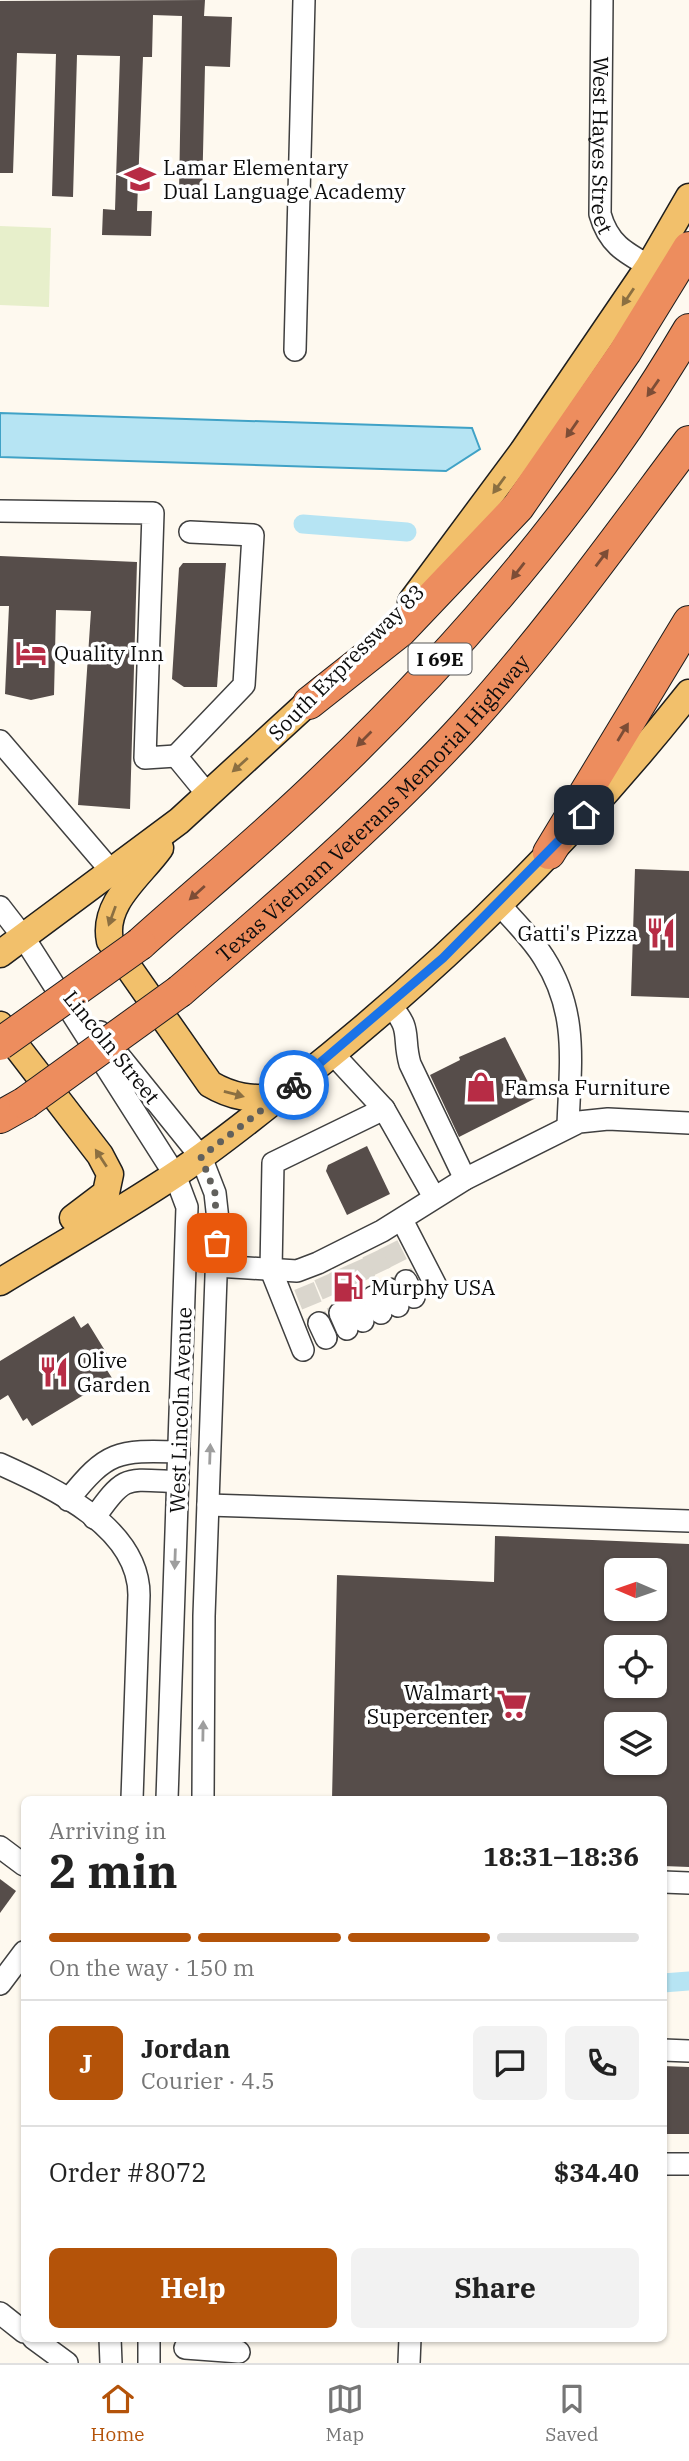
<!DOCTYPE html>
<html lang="en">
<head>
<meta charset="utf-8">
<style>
	:root { --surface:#fff; --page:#f2f2f2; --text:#222; --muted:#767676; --line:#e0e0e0; --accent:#b45309 }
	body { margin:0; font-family:"IBM Plex Serif",serif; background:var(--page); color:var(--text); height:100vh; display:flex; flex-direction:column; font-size:26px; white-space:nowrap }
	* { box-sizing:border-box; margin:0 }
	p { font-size:23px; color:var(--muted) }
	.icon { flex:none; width:38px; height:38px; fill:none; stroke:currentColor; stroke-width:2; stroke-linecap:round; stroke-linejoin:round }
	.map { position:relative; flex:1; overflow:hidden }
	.sheet { position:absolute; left:21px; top:1796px; width:646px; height:546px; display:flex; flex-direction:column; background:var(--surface); border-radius:10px; box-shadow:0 2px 5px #0004 }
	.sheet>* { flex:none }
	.needle { width:46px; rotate:272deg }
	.buttons { position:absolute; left:604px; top:1558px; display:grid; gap:14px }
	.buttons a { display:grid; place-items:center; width:63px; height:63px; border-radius:10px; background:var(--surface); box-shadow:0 2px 5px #0004; font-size:35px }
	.pin { position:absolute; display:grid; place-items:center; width:60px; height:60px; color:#fff; margin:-30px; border-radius:14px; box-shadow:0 4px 10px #0006 }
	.courier { position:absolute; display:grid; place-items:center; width:70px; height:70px; margin:-35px; border:5px solid #1a73e8; border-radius:50%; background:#fff; color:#222; box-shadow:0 2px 9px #0007 }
	.head em { font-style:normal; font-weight:700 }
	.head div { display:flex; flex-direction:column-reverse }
	.head { display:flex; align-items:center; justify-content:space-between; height:119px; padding:0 28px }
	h1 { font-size:46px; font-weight:700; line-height:52px }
	.bar { display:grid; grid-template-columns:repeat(4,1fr); gap:10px 7px; align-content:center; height:84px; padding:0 28px }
	.bar i { height:9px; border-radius:5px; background:var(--line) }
	.bar .selected { background:var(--accent) }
	.bar p { grid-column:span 4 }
	.line { display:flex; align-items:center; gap:18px; padding:0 28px; border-top:2px solid var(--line) }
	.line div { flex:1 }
	.round { display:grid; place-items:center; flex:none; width:74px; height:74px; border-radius:10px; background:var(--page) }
	.button { display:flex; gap:14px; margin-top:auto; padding:14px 28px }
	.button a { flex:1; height:80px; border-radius:10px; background:var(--accent); color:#fff; font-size:28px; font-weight:700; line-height:80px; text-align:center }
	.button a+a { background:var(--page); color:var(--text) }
	.dock { display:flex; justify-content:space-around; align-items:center; height:98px; border-top:2px solid var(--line); background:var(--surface); font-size:19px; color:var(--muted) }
	.dock a { display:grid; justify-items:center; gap:4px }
	.dock .selected { color:var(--accent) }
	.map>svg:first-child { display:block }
	.pitch { fill:#e7efcb }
	.water { fill:#b6e4f3; stroke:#40a2c6; stroke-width:2 }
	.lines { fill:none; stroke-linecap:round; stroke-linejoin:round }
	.canal { stroke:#b6e4f3; stroke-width:19 }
	.building { fill:#564d4a; fill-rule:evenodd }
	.minor-tunnel { stroke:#dad6cd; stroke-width:21; stroke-dasharray:21 10; stroke-linecap:butt }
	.minor-casing { stroke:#404040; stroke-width:24 }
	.major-casing { stroke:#1e1e1e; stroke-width:29 }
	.highway-casing { stroke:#1e1e1e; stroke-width:34 }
	.minor { stroke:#fff; stroke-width:21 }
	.major { stroke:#f2c06b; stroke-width:26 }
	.highway { stroke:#ed8d5e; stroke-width:32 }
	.highway-bridge-casing { stroke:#1e1e1e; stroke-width:34; stroke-linecap:butt }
	.highway-bridge { stroke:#ed8d5e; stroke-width:32 }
	.oneway { fill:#8b6f41 }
	.oneway2 { fill:#7d4d36 }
	.oneway3 { fill:#9e9e9e }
	.done { stroke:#61605c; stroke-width:7; stroke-dasharray:0 12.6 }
	.route { stroke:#1a73e8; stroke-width:9 }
	.labels { text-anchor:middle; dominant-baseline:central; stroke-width:7; stroke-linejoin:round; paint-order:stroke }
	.shield { fill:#fff; stroke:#565656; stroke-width:2 }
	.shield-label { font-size:19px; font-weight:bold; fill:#0d0d0d }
	.street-label { font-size:21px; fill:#0d0d0d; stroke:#fff }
	.poi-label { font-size:21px; fill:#0d0d0d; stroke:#fff; text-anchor:start }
</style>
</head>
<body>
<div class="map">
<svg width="689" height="2363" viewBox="0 0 689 2363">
	<rect width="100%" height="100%" fill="#fef9ef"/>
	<path class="pitch" d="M0,226L51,228L49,307L0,305Z"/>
	<path class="water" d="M0,413L472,428L480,449L446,471L0,457Z"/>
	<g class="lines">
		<g class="canal">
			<path d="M303,524L407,532"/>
			<path d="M663,1983L689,1981"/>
		</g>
	</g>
	<g class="building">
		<path d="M205,0L204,16L232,17L230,67L205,66L202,197L179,196L182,16L153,15L152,57H143L137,211H152L151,236L102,235L103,209L115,210L120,56L77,55L73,197L52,196L56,54L17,53L13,173H0V1Z"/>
		<path d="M0,556L137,562L130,809L78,805L91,611L56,610L54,695L31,700L5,694L9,606H0Z"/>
		<path d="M183,563H226L217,687H184L172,679L179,568Z"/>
		<path d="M635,869L689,871V998L631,996Z"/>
		<path d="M505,1037L536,1098L459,1137L430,1075L460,1060L459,1057Z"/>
		<path d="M367,1146L390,1194L347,1215L326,1171L328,1165Z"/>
		<path d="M74,1316L81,1328L88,1323L112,1362L105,1367L112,1378L32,1426L27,1418L23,1421L8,1395L0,1400V1361Z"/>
		<path d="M495,1536L689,1544V1867L663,1866V1799H332L337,1575L494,1582ZM616,1570H654V1608H616ZM616,1647H654V1685H616ZM616,1724H654V1762H616Z"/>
		<path d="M0,1879L16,1891L0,1913Z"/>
		<path d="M663,2066L689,2067V2134H663Z"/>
	</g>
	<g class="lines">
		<g class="minor-tunnel">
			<path d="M388,1245L406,1281"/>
			<path d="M372,1253L389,1289"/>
			<path d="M357,1261L373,1297"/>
			<path d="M339,1269L355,1306"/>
			<path d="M324,1276L340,1313"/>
			<path d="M304,1286L319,1323"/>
		</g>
		<g class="minor-casing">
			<g id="minor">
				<path id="s1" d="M602,0L600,214C608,243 624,252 649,266"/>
				<path d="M295,350L304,0"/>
				<path d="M0,511L153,513L145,758L176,756"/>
				<path d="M190,532L253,535L244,685L176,756L208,795"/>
				<path d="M0,741L112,872"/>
				<path d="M499,904C514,921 532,938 544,958C579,1013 570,1064 568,1126"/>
				<path d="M0,907L24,938L175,1175L187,1207L167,1799"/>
				<path d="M390,1005C413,1030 402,1036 410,1064L465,1179"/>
				<path d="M100,1032L201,1157L215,1193L218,1220L204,1616L203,1799"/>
				<path d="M333,1054L384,1109L434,1197"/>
				<path d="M402,1220L436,1286"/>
				<path d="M216,1266L297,1271L318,1263L382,1231L465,1179L579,1122L608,1119L689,1123"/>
				<path d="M406,1281L414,1297"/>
				<path d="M389,1289L398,1306"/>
				<path d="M373,1297L381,1313"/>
				<path d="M355,1306L363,1321"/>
				<path d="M340,1313L347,1329"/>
				<path d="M319,1323L326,1338"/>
				<path d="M303,1350L271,1270L273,1163L384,1109"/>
				<path d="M0,1464C53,1488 139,1527 139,1595L132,1799"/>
				<path d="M68,1500C107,1451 117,1450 179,1452"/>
				<path d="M208,1505L689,1521"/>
				<path d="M94,1518C126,1474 124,1479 178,1482"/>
				<path d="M0,1847L24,1865"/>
				<path d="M663,1882L689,1883"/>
				<path d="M0,1984L24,1952"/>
				<path d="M663,2050L689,2051"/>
				<path d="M663,2164H689"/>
				<path d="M0,2313L24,2332"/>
				<path d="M33,2338L67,2363"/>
				<path d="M110,2338L111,2363"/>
				<path d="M185,2348L239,2352"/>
				<path d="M149,2363V2338"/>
				<path d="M409,2363L410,2338"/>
			</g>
		</g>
		<g class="major-casing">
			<g id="major">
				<path d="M411,602L523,451L649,266L689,197"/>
				<path d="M160,848C140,876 102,903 110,941L210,1084C232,1097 252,1100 278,1097"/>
				<path d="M0,954L179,821L324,688"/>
				<path d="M0,1025L100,1155L110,1174L106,1193L73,1218"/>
				<path d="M0,1282C59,1246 119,1212 176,1174C217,1147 256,1115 295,1084C440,969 574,839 689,693"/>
			</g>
		</g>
		<g class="highway-casing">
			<g id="highway">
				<path d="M309,703L400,631L518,507L625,352L689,248"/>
				<path d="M549,853L689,622"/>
				<path d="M140,944C199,891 261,840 318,785C459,651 590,498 689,330"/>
				<path id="s2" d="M180,991C279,906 378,821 466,725C547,636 617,538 689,442"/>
				<path d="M0,1117L25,1103"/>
			</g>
		</g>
		<use href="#minor" class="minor"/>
		<use href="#major" class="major"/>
		<use href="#highway" class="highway"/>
		<g class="highway-bridge-casing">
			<g id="highway-bridge">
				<path d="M0,1044L140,944"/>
				<path d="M25,1103L180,991"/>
			</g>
		</g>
		<use href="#highway-bridge" class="highway-bridge"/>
	</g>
	<defs><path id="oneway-solid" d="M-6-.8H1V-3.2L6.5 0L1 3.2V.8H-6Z" transform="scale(1.75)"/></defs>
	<g class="oneway">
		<use href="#oneway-solid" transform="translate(628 297) rotate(124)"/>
		<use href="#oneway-solid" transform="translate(499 485) rotate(126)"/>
		<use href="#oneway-solid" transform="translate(240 765) rotate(138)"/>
		<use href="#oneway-solid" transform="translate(112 916) rotate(110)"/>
		<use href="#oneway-solid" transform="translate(234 1094) rotate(15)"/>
		<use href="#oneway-solid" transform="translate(101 1158) rotate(-123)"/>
	</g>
	<g class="oneway2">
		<use href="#oneway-solid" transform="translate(653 388) rotate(125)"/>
		<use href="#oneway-solid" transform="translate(572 429) rotate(125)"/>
		<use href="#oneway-solid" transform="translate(602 558) rotate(-53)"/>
		<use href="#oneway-solid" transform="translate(518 571) rotate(128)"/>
		<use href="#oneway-solid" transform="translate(623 732) rotate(-59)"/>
		<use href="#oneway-solid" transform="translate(364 739) rotate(135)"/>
		<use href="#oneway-solid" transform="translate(197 893) rotate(138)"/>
	</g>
	<g class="oneway3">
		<use href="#oneway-solid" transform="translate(210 1454) rotate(-88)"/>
		<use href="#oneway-solid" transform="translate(175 1559) rotate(92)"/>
		<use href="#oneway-solid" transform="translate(203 1731) rotate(-89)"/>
	</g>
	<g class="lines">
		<path class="done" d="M217,1243L215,1193L201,1157L294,1085"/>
		<path class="route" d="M294,1085L443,958L584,815"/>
	</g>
	<defs>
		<g id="school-bare" transform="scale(2.415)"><path d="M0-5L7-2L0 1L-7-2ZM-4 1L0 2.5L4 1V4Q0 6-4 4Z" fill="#b72c45" stroke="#fff" stroke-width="2.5" paint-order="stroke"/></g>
		<g id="hotel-bare" transform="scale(2.415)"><path d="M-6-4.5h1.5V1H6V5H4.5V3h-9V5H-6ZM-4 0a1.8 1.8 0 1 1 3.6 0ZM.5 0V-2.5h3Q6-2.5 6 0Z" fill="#b72c45" stroke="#fff" stroke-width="2.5" paint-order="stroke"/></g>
		<g id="restaurant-bare" transform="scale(2.415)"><path d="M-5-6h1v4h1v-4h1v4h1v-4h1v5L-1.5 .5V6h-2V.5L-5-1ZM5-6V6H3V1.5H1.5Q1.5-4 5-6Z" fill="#b72c45" stroke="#fff" stroke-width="2.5" paint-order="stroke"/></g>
		<g id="shop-bare" transform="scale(2.415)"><path d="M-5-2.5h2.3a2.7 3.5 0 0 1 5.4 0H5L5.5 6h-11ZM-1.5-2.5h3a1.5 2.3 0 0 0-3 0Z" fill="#b72c45" stroke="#fff" stroke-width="2.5" paint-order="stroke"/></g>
		<g id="fuel-bare" transform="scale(2.415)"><path d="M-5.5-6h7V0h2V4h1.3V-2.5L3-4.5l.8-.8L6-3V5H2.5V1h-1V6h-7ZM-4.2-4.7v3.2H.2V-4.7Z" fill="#b72c45" stroke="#fff" stroke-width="2.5" paint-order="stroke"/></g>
		<g id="supermarket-bare" transform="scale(2.415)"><path d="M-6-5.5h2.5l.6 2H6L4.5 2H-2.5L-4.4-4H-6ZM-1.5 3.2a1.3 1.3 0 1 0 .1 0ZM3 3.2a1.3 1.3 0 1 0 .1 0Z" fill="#b72c45" stroke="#fff" stroke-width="2.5" paint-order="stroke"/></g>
	</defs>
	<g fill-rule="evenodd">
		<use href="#school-bare" x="140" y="179"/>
		<use href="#hotel-bare" x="31" y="653"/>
		<use href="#restaurant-bare" x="661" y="933"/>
		<use href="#shop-bare" x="481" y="1087"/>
		<use href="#fuel-bare" x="348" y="1287"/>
		<use href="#restaurant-bare" x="54" y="1372"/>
		<use href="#supermarket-bare" x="512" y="1704"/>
	</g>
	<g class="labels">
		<rect class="shield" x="408.5" y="643.5" width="63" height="31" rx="5"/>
		<g class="shield-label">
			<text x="440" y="659">I 69E</text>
		</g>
		<g class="street-label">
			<text stroke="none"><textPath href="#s1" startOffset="145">West Hayes Street</textPath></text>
			<text transform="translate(346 662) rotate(-45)">South Expressway 83</text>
			<text stroke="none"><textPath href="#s2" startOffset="266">Texas Vietnam Veterans Memorial Highway</textPath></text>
			<text transform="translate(112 1047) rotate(51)">Lincoln Street</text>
			<text transform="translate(180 1410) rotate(-88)">West Lincoln Avenue</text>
		</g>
		<g class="poi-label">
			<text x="163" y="167">Lamar Elementary<tspan x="163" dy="24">Dual Language Academy</tspan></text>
			<text x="54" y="653">Quality Inn</text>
			<text x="638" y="933" text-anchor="end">Gatti's Pizza</text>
			<text x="504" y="1087">Famsa Furniture</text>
			<text x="371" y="1287">Murphy USA</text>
			<text x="77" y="1360">Olive<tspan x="77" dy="24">Garden</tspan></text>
			<text x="489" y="1692" text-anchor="end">Walmart<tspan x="489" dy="24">Supercenter</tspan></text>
		</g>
	</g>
</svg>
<div class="buttons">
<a><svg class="needle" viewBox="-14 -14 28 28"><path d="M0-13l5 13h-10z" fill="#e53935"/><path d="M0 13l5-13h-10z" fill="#767676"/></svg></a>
<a><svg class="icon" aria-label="locate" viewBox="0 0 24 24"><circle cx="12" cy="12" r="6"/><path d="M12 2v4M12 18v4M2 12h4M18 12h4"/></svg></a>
<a><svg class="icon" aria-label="layers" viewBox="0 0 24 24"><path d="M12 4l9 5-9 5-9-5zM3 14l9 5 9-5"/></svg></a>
</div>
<div class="pin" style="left:217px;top:1243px;background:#ea580c"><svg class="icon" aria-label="bag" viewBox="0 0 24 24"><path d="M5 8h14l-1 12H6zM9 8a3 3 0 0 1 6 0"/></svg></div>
<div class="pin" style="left:584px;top:815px;background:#1f2937"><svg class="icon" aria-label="home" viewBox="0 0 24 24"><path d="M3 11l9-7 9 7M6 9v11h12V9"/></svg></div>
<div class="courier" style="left:294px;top:1085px"><svg class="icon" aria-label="bike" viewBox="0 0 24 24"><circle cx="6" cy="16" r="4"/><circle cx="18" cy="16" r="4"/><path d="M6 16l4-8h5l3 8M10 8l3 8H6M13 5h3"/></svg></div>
<section class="sheet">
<div class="head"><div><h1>2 min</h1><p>Arriving in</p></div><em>18:31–18:36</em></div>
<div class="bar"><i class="selected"></i><i class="selected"></i><i class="selected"></i><i></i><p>On the way · 150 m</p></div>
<div class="line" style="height:126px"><b class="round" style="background:var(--accent);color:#fff">J</b><div><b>Jordan</b><p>Courier · 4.5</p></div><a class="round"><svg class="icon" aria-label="chat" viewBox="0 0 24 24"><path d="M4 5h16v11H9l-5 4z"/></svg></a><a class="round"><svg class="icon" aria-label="phone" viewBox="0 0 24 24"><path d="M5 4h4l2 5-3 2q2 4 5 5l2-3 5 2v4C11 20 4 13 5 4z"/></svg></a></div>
<div class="line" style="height:91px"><div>Order #8072</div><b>$34.40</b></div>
<div class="button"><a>Help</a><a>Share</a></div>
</section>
</div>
<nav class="dock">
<a class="selected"><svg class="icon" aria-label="home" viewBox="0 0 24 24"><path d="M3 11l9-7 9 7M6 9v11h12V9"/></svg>Home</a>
<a><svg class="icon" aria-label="map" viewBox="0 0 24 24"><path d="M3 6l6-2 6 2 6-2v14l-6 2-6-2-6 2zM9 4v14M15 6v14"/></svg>Map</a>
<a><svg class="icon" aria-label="saved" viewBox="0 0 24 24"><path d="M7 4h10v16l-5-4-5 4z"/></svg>Saved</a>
</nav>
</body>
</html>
